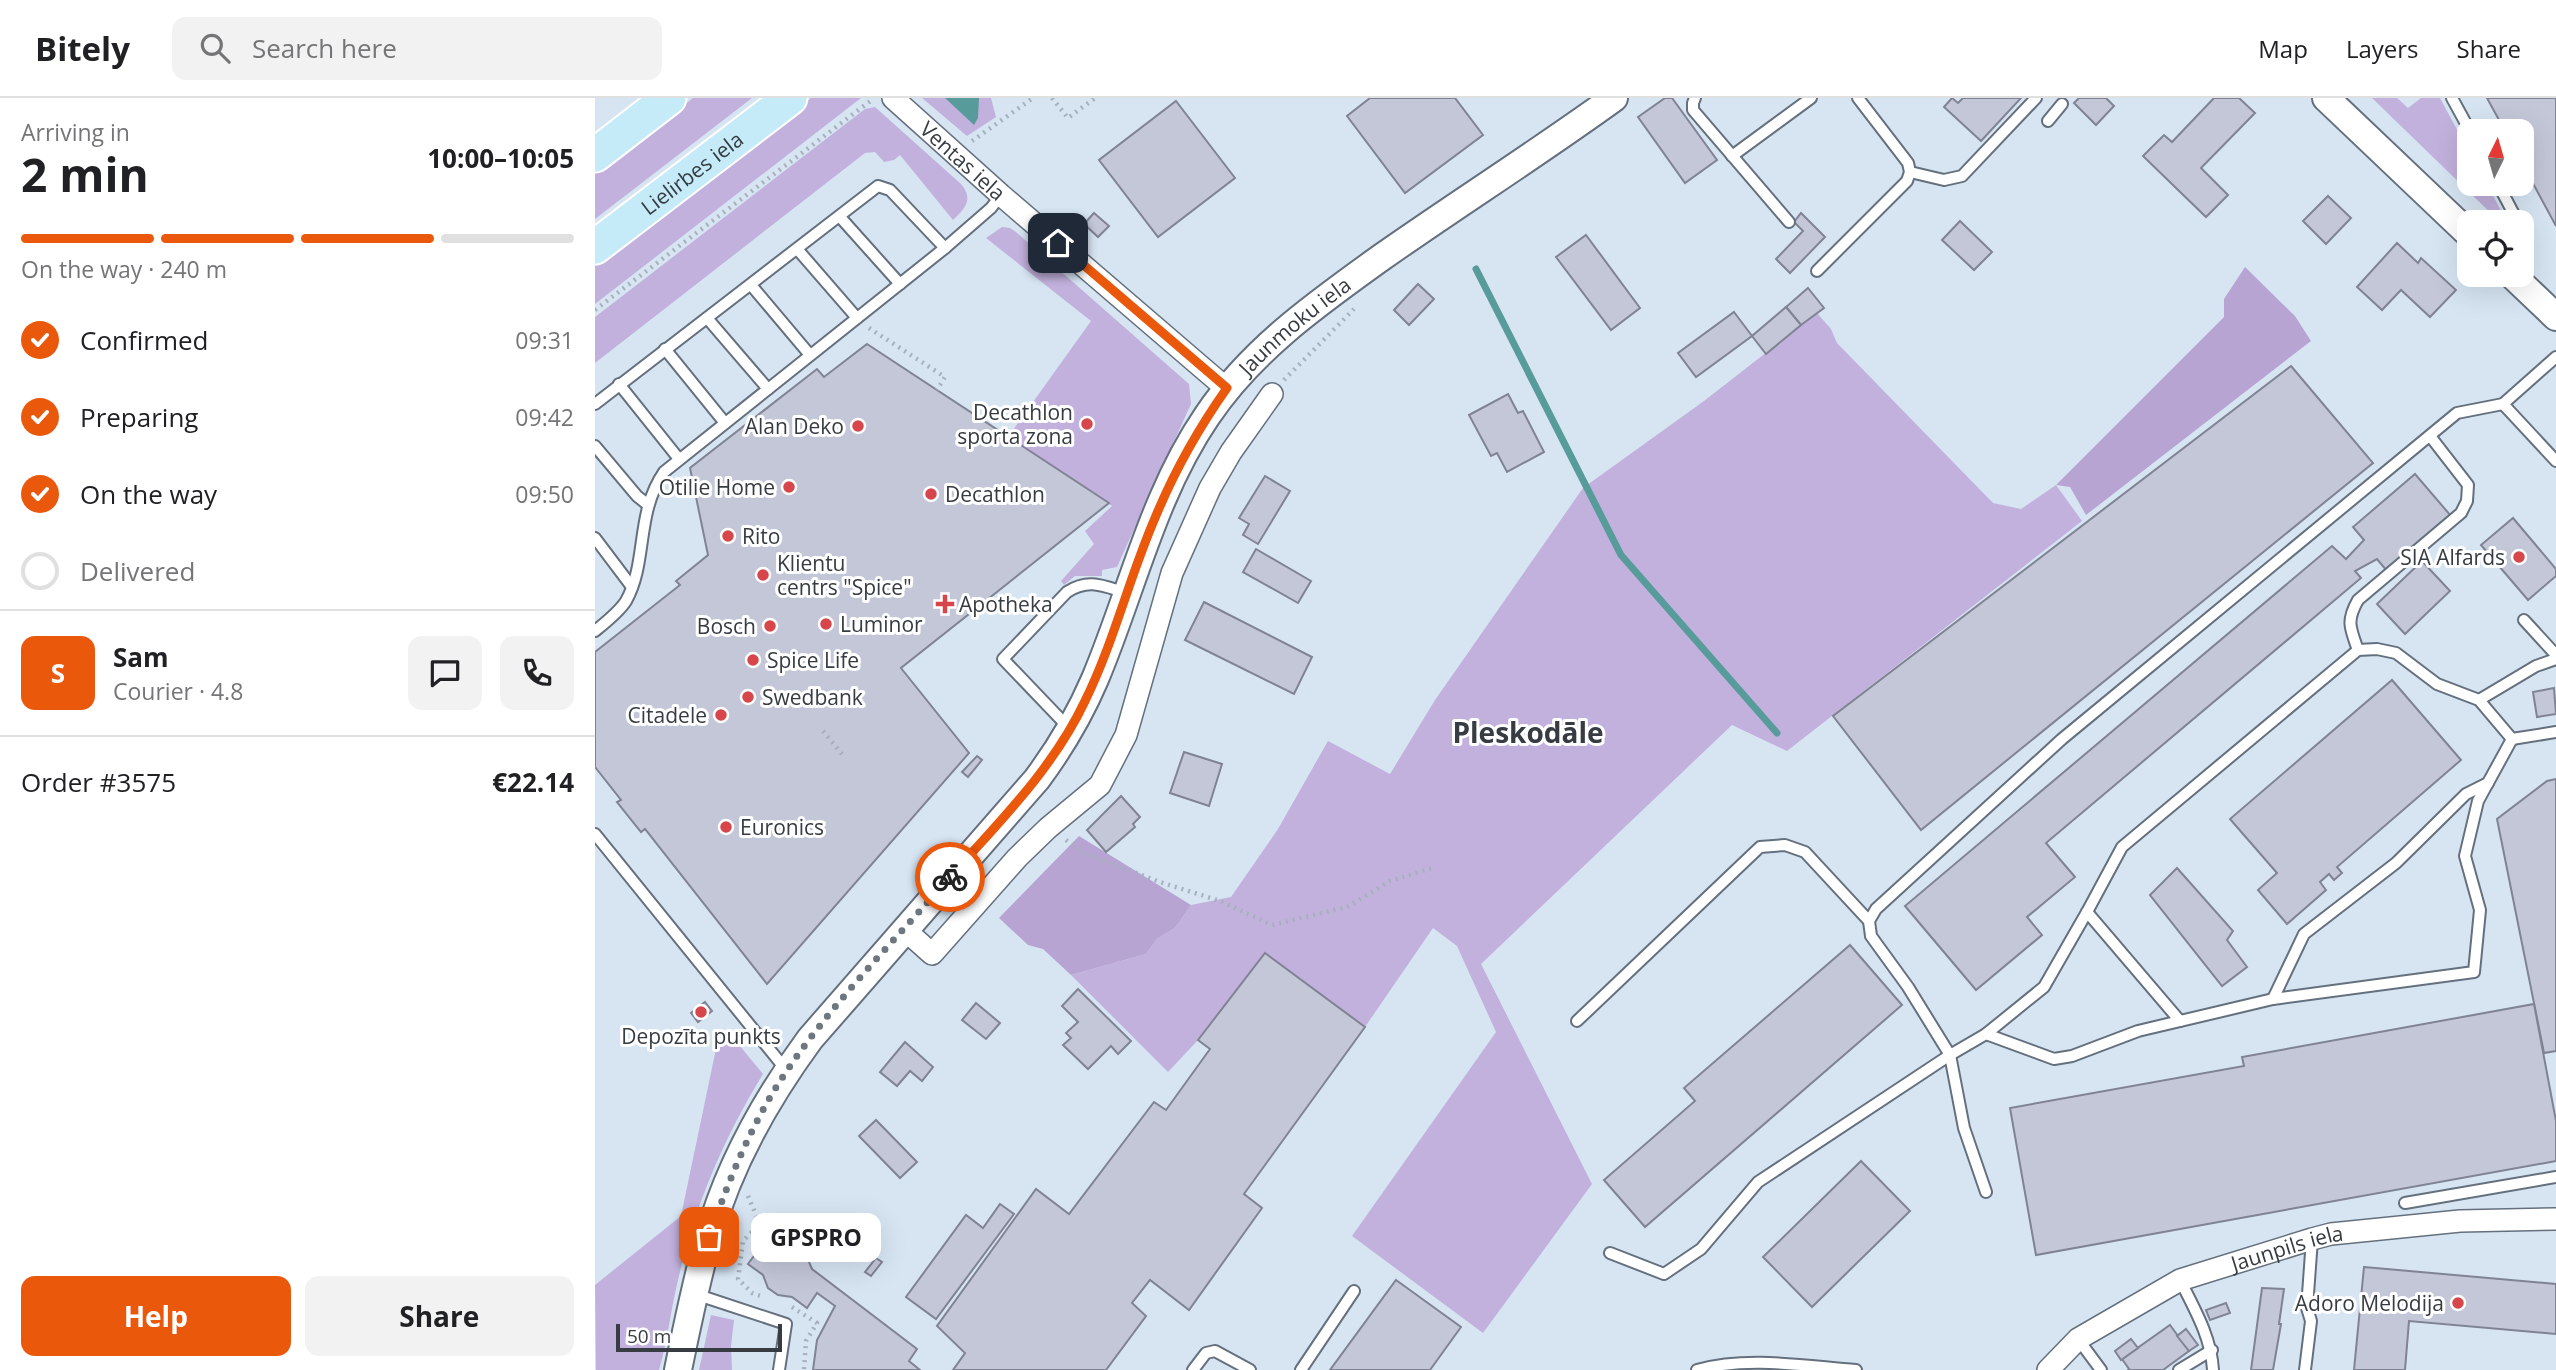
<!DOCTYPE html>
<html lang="en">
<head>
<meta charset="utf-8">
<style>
	:root { --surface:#fff; --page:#f2f2f2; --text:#202124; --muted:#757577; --line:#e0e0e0; --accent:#ea580c }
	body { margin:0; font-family:"Open Sans",sans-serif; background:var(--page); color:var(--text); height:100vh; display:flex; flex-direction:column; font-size:26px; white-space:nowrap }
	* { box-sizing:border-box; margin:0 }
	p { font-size:23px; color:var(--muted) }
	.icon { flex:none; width:38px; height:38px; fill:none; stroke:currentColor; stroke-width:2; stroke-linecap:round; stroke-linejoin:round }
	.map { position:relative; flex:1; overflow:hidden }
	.sheet { display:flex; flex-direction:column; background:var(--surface); width:595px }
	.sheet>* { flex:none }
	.needle { width:46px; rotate:5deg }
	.fabs { position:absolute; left:1862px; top:21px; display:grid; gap:14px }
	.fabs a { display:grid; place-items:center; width:77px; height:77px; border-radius:14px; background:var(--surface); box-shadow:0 7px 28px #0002; font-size:35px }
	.scale { position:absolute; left:21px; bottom:18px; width:166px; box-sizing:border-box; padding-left:7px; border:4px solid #363c41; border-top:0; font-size:19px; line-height:24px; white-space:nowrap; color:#363c41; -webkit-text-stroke:5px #fff; paint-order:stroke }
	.pin { position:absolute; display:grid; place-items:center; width:60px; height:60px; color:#fff; margin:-30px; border-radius:14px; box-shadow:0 4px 10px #0006 }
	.courier { position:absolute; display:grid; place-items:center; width:70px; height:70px; margin:-35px; border:5px solid #ea580c; border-radius:50%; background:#fff; color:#222; box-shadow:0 2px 9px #0007 }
	.bubble { position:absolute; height:49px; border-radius:14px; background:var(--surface); box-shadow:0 7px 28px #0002; font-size:23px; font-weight:700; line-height:49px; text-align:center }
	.headline em { font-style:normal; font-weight:700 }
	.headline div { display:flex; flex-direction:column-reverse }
	.headline { display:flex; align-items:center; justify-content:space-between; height:119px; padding:0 21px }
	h1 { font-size:46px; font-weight:700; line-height:52px }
	.bar { display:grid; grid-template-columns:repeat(4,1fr); gap:10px 7px; align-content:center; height:84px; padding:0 21px }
	.bar i { height:9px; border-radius:5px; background:var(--line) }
	.bar .active { background:var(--accent) }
	.bar p { grid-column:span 4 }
	.line { display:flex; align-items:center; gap:18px; padding:0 21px; border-top:2px solid var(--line) }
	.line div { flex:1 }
	.round { display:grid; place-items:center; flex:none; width:74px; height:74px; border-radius:14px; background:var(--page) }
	ol { padding:0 21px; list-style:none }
	li { display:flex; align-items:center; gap:21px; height:77px }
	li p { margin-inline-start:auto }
	li .icon { padding:7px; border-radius:50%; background:var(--accent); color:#fff; stroke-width:4 }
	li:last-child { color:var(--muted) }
	li i { width:38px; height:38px; border:4px solid var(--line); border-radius:50% }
	.primary-button { display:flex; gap:14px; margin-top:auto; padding:14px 21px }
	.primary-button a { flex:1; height:80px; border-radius:14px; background:var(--accent); color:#fff; font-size:28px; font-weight:700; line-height:80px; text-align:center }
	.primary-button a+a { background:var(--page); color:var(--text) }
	header { display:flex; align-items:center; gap:42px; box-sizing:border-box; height:98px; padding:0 35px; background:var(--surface); border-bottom:2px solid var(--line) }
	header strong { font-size:33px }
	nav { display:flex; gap:38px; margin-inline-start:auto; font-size:24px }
	.search { width:490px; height:63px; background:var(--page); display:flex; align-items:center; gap:18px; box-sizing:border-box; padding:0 24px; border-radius:14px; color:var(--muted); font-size:26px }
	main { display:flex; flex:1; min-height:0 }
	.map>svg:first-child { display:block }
	.green { fill:#c2b1dd }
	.forest { fill:#b7a4d3 }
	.water { fill:#579b9b }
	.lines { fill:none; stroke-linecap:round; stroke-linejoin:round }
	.stream { stroke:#579b9b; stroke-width:7 }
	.building { fill:#c3c7d8; stroke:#808393; stroke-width:2 }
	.service-casing { stroke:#64707d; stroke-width:14 }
	.minor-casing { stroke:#64707d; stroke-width:24 }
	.tertiary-casing { stroke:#64707d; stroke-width:30 }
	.primary-casing { stroke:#fff; stroke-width:37 }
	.path { stroke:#a6b1bd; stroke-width:4.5; stroke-dasharray:2 5; stroke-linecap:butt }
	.service { stroke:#fff; stroke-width:10 }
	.minor { stroke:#fff; stroke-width:21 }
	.tertiary { stroke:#fff; stroke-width:26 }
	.primary { stroke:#c5eaf8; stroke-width:33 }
	.done { stroke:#6e777f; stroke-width:7; stroke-dasharray:0 12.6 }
	.route { stroke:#ea580c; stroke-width:9 }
	.poi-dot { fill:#d6464a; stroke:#fff; stroke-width:2.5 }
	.labels { text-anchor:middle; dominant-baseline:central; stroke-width:6; stroke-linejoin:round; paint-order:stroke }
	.street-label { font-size:21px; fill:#363c41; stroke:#fff }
	.poi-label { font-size:21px; fill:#363c41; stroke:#fff; text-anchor:start }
	.district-label { font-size:28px; font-weight:bold; fill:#363c41; stroke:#fff }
</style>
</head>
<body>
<header>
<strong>Bitely</strong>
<div class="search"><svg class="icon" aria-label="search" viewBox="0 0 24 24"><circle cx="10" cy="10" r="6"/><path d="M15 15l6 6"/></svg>Search here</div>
<nav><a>Map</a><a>Layers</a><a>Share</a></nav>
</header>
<main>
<section class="sheet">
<div class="headline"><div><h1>2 min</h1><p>Arriving in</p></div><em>10:00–10:05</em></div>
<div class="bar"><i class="active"></i><i class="active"></i><i class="active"></i><i></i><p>On the way · 240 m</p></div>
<ol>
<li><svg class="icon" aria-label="check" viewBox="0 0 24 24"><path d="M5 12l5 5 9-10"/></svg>Confirmed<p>09:31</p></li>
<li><svg class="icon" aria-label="check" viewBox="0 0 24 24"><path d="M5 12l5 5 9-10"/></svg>Preparing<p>09:42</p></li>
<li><svg class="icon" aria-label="check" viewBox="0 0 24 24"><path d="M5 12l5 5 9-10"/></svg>On the way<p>09:50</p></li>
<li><i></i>Delivered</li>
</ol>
<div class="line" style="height:126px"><b class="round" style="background:var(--accent);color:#fff">S</b><div><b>Sam</b><p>Courier · 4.8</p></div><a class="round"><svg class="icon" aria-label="chat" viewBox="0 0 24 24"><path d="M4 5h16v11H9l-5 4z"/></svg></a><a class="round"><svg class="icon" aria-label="phone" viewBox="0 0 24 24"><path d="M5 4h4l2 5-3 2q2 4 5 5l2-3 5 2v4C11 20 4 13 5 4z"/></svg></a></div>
<div class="line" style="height:91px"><div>Order #3575</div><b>€22.14</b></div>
<div class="primary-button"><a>Help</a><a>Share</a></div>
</section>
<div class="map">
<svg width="1961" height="1272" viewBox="0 0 1961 1272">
	<rect width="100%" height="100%" fill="#d7e5f3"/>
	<g class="green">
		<path d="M98,0H157L0,121V75Z"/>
		<path d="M216,0H266L0,206V167Z"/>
		<path d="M327,0H396L401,19L372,38Z"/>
		<path d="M1777,0H1802L1813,10L1826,0H1845L1874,54V86H1892L1912,124H1905Z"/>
		<path d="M280,9L366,86C379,101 370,111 358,122L305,57L299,62L289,64L280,54L270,55L0,265V219L270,11Z"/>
		<path d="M407,129L415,130L421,134L594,286L596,306L522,469L507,472V478H480L469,487L466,483L499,446L490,433L517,408L413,339L496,223L391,140Z"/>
		<path d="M1222,215L1236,231L1242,245L1398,405L1426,411L1461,387L1487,423L1192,653L1137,627L886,866L997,1086L888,1235L757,1138L901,934L862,848L838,830L770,929L669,855L603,942L573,974L476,877L551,856L562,841L580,830L596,807L636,799L683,731L733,643L795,676L840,602L988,390L1109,303Z"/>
		<path d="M135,936L168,976C130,1038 100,1107 84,1178C76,1209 73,1242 64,1272H1L0,1187L86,1118L122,946Z"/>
		<path d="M116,1217L139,1222L136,1248L137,1272H104Z"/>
	</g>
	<g class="forest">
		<path d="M1650,169L1700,218L1716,243L1491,417L1475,389L1461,387L1629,219V201Z"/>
		<path d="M484,738L596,807L580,830L562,841L551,856L476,877L448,851L433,847L404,820Z"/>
	</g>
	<path class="water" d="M350,0H384L383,20L379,27Z"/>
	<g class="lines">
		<path class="stream" d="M881,171L1026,457L1182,635"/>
	</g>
	<g class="building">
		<path d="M775,0H860L888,37L810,95L752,18Z"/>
		<path d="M1070,0H1077L1122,62L1090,85L1043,19Z"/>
		<path d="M1357,0L1363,5L1368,0H1426L1386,43L1349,9Z"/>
		<path d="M1484,0H1511L1519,8L1501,27L1479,5Z"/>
		<path d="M1619,0H1644L1660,15L1606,70L1633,97L1611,119L1548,58L1569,37L1577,44Z"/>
		<path d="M1892,0H1961V128L1927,65V33H1910Z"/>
		<path d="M581,3L640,80L563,139L504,62Z"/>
		<path d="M1733,98L1756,120L1731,146L1708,123Z"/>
		<path d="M499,115L514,128L503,139L489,126Z"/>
		<path d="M1206,115L1230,139L1195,175L1181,161L1208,133L1199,124Z"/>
		<path d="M1365,123L1397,154L1379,172L1347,142Z"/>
		<path d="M991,137L1045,210L1016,232L961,159Z"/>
		<path d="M1802,145L1823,165L1826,160L1861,192L1835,219L1806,192L1787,212L1762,189Z"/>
		<path d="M823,186L839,201L814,227L799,212Z"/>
		<path d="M1213,190L1229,210L1206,227L1191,209Z"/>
		<path d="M1191,209L1206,227L1171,256L1157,238Z"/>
		<path d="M1139,214L1157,238L1101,279L1083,255Z"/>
		<path d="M272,246L514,405L306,570L374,655L172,886L50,731L46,734L22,704L26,702L0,669V554L85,487L81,483L113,457L95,370L222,271L229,279Z"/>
		<path d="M1696,268L1778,365L1326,732L1238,618Z"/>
		<path d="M913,296L923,315L928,313L949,354L912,374L902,355L896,358L874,317Z"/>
		<path d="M1820,376L1856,418L1792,473L1782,461L1760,473L1766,480L1451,745L1480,779L1432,819L1447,837L1381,892L1310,808L1737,448L1751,461L1769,442L1758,429Z"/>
		<path d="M670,378L695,393L663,446L648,437L654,426L644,420Z"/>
		<path d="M1918,420L1961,471V478L1933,502L1886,447Z"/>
		<path d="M661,451L716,483L703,505L648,474Z"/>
		<path d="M1827,463L1855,493L1810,536L1782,506Z"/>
		<path d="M609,504L717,559L699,596L590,542Z"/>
		<path d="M1797,582L1866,662L1742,769L1747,775L1739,782L1734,776L1725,784L1731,792L1692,826L1663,792L1682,775L1635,721Z"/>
		<path d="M1959,590L1961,616L1942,619L1938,594Z"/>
		<path d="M589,654L627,666L614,708L575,695Z"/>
		<path d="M382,658L387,662L373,679L367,674Z"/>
		<path d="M1961,681V953L1949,955L1902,721L1952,683Z"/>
		<path d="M526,698L545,719L538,726L540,729L511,754L492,732Z"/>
		<path d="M1582,770L1638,833L1632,842L1652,869L1627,888L1555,797Z"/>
		<path d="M1255,847L1307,907L1050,1129L1009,1082L1100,1003L1089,990Z"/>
		<path d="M670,855L770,929L649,1096L667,1110L594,1212L555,1182L537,1205L551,1218L511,1272H358L370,1255L342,1228L441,1091L474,1116L559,1004L571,1012L615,951L603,942Z"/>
		<path d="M483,891L536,943L523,956L516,948L493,971L468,947L476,940L471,935L483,924L467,908Z"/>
		<path d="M110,904L117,913L103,924L96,915Z"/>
		<path d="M381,905L405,925L391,941L367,922Z"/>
		<path d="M1939,906L1961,1023V1063L1441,1157L1415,1010L1649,968L1647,959Z"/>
		<path d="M310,944L338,969L327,983L315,973L302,988L285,974Z"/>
		<path d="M281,1022L322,1064L305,1080L264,1038Z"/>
		<path d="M1266,1063L1315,1113L1217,1209L1168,1159Z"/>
		<path d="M405,1106L419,1116L341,1221L311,1199L371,1117L388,1130Z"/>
		<path d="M173,1139L188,1149L205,1152L211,1157L217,1171L322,1251L314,1263L325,1272H218L222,1242L240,1208L222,1195L212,1210L197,1199L183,1197L173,1190L168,1177L153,1166Z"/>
		<path d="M281,1160L287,1164L276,1178L270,1174Z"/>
		<path d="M1769,1169L1961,1186V1236L1814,1223L1810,1272H1759Z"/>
		<path d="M801,1182L866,1229L835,1272H735Z"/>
		<path d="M1667,1190L1689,1191L1684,1226H1686L1678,1272H1656Z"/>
		<path d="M1631,1205L1635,1215L1615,1222L1611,1212Z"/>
		<path d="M1575,1227L1594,1253L1568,1272H1533L1534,1271L1527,1261Z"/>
		<path d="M1591,1231L1603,1247L1594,1253L1582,1238Z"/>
		<path d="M1536,1241L1543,1250L1526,1262L1520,1253Z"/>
	</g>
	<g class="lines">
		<g class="service-casing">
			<g id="service">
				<path d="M1100,0L1098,5V12L1194,124"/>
				<path d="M1857,0L1875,33"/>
				<path d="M1453,23L1467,6"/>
				<path d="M1137,58L1216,0"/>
				<path d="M1315,74L1349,82L1367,78L1441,0"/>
				<path d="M1903,86L1923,124"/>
				<path d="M245,119L305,186"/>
				<path d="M1927,131V133"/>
				<path d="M203,152L262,220"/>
				<path d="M1222,173L1312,83L1315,74L1313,65L1263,0"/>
				<path d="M156,187L215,257"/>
				<path d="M112,220L173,291"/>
				<path d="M70,251L130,325"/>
				<path d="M1961,259L1908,306L1961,363"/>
				<path d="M24,286L84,361"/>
				<path d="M0,306L283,88L295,92L350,150"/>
				<path d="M0,348L42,398L52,406"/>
				<path d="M0,440L37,489"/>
				<path d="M1929,522L1961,557"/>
				<path d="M0,533C10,525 24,514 31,503C53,464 40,416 69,374L350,150L396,110L406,97"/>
				<path d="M1763,552C1755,530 1751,523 1763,502L1866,415L1872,403L1873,387L1835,338"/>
				<path d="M1884,602L1941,568L1961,561"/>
				<path d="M475,631L408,561L472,494C494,480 508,488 532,495"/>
				<path d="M0,736L192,973"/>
				<path d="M1492,814L1585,923"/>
				<path d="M1678,901L1709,836L1801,765L1871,696L1893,685"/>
				<path d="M982,923L1165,749L1190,747L1210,754L1274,823"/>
				<path d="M1391,936L1459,961L1477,958L1543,933L1678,901L1879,874L1885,812L1870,758L1883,703L1917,641"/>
				<path d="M1391,1094L1369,1030L1355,957L1313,889L1276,838L1274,823L1281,811L1467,641L1862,315L1908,306"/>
				<path d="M1810,1105L1961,1079"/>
				<path d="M1015,1155L1069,1176L1106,1151L1163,1084L1355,957L1391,936L1449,889L1492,814L1527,749L1763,552L1782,551L1801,555L1842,586L1884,602L1917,641L1961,634"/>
				<path d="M1585,1182C1600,1212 1616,1239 1618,1272"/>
				<path d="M100,1196L191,1226L184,1272"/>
				<path d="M1483,1241L1506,1272"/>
				<path d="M598,1272L611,1255L620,1253L655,1272"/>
				<path d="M706,1272L759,1193"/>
				<path d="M1102,1272C1153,1258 1209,1268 1261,1272"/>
				<path d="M1584,1272L1617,1252"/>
				<path d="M1710,1272L1716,1223L1712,1210L1717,1141"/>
			</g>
		</g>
		<g class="minor-casing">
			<g id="minor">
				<path id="s1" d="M298,0L406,97L632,291"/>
				<path d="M309,831L337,856L422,760L453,730L505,687L531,637L577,475L615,390L636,354L677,296"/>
				<path id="s2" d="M1453,1272L1483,1241L1585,1182L1717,1141L1736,1136L1865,1123L1961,1121"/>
			</g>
		</g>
		<g class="tertiary-casing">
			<g id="tertiary">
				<path d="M1731,0L1874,136"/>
				<path d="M1917,177L1961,219"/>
				<path id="s3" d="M83,1272C92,1228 101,1184 113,1141C133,1069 171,1001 215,941L442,681C465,650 485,616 500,581C537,493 558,397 612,318C657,251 723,205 787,159C864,105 943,55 1019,0"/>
			</g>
		</g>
		<g class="primary-casing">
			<g id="primary">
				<path d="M0,57L74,0"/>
				<path id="s4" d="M0,149L195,0"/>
			</g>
		</g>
		<g class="path">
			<path d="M457,0L473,20L500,0"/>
			<path d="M377,43L438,0"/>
			<path d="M0,212L278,1"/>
			<path d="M274,230L350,279L342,292"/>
			<path d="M689,282L759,211"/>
			<path d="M228,633L247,656"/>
			<path d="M471,742L489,755L565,784L625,803L677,827L752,809L795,783L837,770"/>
			<path d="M153,1098L165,1126L148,1143L143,1181L157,1195L166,1198"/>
			<path d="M197,1209L222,1225L211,1243L209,1272"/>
		</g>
		<use href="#service" class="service"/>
		<use href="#minor" class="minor"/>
		<use href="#tertiary" class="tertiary"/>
		<use href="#primary" class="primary"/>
	</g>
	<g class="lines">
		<path class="done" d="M114,1139C134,1081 158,1022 193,971C240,902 300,842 355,779"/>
		<path class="route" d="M355,779C404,724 458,671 490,603C519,544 534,480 560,420C579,374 603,331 632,290L463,145"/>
	</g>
	<g class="poi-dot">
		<circle cx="492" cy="326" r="7"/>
		<circle cx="263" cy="328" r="7"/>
		<circle cx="194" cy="389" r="7"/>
		<circle cx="336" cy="396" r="7"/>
		<circle cx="133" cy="438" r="7"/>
		<circle cx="1924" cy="459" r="7"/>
		<circle cx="168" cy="477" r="7"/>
		<path d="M346.5 495.5h7v7h7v7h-7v7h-7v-7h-7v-7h7z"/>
		<circle cx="231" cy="526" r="7"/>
		<circle cx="175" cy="528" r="7"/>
		<circle cx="158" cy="562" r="7"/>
		<circle cx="153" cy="599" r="7"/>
		<circle cx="126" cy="617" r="7"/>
		<circle cx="131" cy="729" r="7"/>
		<circle cx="106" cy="914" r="7"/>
		<circle cx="1863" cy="1205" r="7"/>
	</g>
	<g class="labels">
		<g class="street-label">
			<text stroke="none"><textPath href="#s1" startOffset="94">Ventas iela</textPath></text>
			<text stroke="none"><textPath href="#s4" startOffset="122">Lielirbes iela</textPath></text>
			<text stroke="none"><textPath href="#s3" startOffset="1234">Jaunmoku iela</textPath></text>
			<text stroke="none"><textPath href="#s2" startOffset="273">Jaunpils iela</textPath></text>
		</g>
		<g class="poi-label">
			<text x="478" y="314" text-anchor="end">Decathlon<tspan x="478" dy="24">sporta zona</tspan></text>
			<text x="249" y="328" text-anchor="end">Alan Deko</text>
			<text x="180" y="389" text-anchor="end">Otilie Home</text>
			<text x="350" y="396">Decathlon</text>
			<text x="147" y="438">Rito</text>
			<text x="1910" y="459" text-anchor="end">SIA Alfards</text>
			<text x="182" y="465">Klientu<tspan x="182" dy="24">centrs "Spice"</tspan></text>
			<text x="364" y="506">Apotheka</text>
			<text x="245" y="526">Luminor</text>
			<text x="161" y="528" text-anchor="end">Bosch</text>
			<text x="172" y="562">Spice Life</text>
			<text x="167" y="599">Swedbank</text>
			<text x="112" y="617" text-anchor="end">Citadele</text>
			<text x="145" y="729">Euronics</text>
			<text x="106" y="938" text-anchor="middle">Depozīta punkts</text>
			<text x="1849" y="1205" text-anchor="end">Adoro Melodija</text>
		</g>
		<g class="district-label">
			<text x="933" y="634">Pleskodāle</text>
		</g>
	</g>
</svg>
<div class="fabs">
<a><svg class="needle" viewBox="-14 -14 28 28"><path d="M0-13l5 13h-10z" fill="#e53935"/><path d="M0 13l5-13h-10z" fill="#757577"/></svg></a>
<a><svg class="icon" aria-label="locate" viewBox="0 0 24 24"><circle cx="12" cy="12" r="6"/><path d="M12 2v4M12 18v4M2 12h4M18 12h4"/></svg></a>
</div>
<div class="scale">50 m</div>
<div class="pin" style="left:114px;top:1139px;background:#ea580c"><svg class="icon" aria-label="bag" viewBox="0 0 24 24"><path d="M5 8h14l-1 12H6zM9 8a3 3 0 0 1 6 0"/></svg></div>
<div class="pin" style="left:463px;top:145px;background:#1f2937"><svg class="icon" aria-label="home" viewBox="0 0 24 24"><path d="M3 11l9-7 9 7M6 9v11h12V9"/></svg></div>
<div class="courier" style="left:355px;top:779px"><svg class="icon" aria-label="bike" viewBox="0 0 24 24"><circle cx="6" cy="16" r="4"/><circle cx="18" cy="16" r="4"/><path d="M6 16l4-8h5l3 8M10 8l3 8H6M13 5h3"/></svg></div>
<div class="bubble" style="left:156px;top:1115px;width:130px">GPSPRO</div>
</div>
</main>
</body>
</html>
